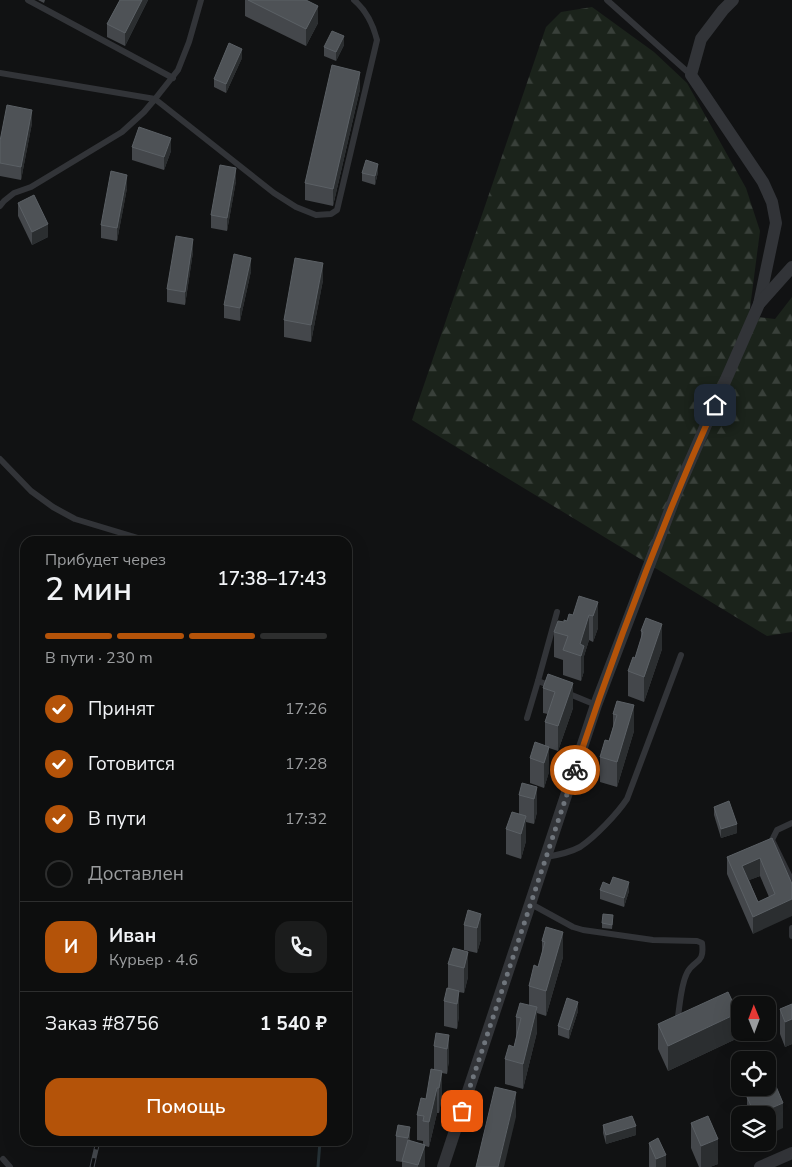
<!DOCTYPE html>
<html lang="ru">
<head>
<meta charset="utf-8">
<style>
	:root { --surface:#0d0e0e; --page:#1b1c1c; --text:#f1f3f6; --muted:#9a9c9e; --line:#2d2e2e; --accent:#b45309 }
	body { margin:0; font-family:"Nunito Sans",sans-serif; background:var(--page); color:var(--text); height:100vh; display:flex; flex-direction:column; font-size:19px; white-space:nowrap }
	* { box-sizing:border-box; margin:0 }
	p { font-size:16px; color:var(--muted) }
	.icon { flex:none; width:28px; height:28px; fill:none; stroke:currentColor; stroke-width:2; stroke-linecap:round; stroke-linejoin:round }
	.map { position:relative; flex:1; overflow:hidden }
	.side { position:absolute; left:20px; top:536px; width:332px; height:610px; display:flex; flex-direction:column; background:var(--surface); border-radius:15px; box-shadow:0 5px 20px #0002,0 0 0 1px var(--line) }
	.side>* { flex:none }
	.needle { width:32px; rotate:359deg }
	.controls { position:absolute; left:731px; top:996px; display:grid; gap:10px }
	.controls a { display:grid; place-items:center; width:45px; height:45px; border-radius:10px; background:var(--surface); box-shadow:0 5px 20px #0002,0 0 0 1px var(--line); font-size:25px }
	.pin { position:absolute; display:grid; place-items:center; width:42px; height:42px; color:#fff; margin:-21px; border-radius:10px; box-shadow:0 2px 8px #0006 }
	.courier { position:absolute; display:grid; place-items:center; width:50px; height:50px; margin:-25px; border:4px solid #b45309; border-radius:50%; background:#fff; color:#222; box-shadow:0 1px 6px #0007 }
	.overview em { font-style:normal; font-weight:600 }
	.overview div { display:flex; flex-direction:column-reverse }
	.overview { display:flex; align-items:center; justify-content:space-between; height:85px; padding:0 25px }
	h1 { font-size:32px; font-weight:600; line-height:38px }
	.bar { display:grid; grid-template-columns:repeat(4,1fr); gap:8px 5px; align-content:center; height:60px; padding:0 25px }
	.bar i { height:6px; border-radius:4px; background:var(--line) }
	.bar .on { background:var(--accent) }
	.bar p { grid-column:span 4 }
	.line { display:flex; align-items:center; gap:12px; padding:0 25px; border-top:1px solid var(--line) }
	.line div { flex:1 }
	.round { display:grid; place-items:center; flex:none; width:52px; height:52px; border-radius:15px; background:var(--page) }
	ol { padding:0 25px; list-style:none }
	li { display:flex; align-items:center; gap:15px; height:55px }
	li p { margin-inline-start:auto }
	li .icon { padding:5px; border-radius:50%; background:var(--accent); color:#fff; stroke-width:4 }
	li:last-child { color:var(--muted) }
	li i { width:28px; height:28px; border:2px solid var(--line); border-radius:50% }
	.primary-button { display:flex; gap:10px; margin-top:auto; padding:10px 25px }
	.primary-button a { flex:1; height:58px; border-radius:15px; background:var(--accent); color:#fff; font-size:20px; font-weight:600; line-height:58px; text-align:center }
	.map>svg:first-child { display:block }
	.forest { fill:url(#forest-firs) }
	.lines { fill:none; stroke-linecap:round; stroke-linejoin:round }
	.stream { stroke:#273338; stroke-width:3 }
	.service { stroke:#323438; stroke-width:6 }
	.minor { stroke:#323438; stroke-width:12 }
	.rail-casing { stroke:#45494e; stroke-width:5 }
	.rail { stroke:#0c0d0e; stroke-width:3; stroke-dasharray:9; stroke-linecap:butt }
	.wall { fill:#44474b; fill-rule:evenodd }
	.shaded-wall { fill:#2b2e30 }
	.building { fill:#4e5256; stroke:#5b6065; fill-rule:evenodd }
	.done { stroke:#6f757c; stroke-width:5; stroke-dasharray:0 9 }
	.route { stroke:#b45309; stroke-width:6 }
</style>
</head>
<body>
<div class="map">
<svg width="792" height="1167" viewBox="0 0 792 1167">
	<defs>
		<pattern id="forest-firs" width="22" height="20" patternUnits="userSpaceOnUse" patternTransform="scale(1.25)"><rect width="22" height="20" fill="#1b231b"/><path d="M5 1l3.5 6h-7zM16 11l3.5 6h-7z" fill="#39403a"/></pattern>
	</defs>
	<rect width="100%" height="100%" fill="#111213"/>
	<path class="forest" d="M592,7L654,52L687,83L746,188L760,231L749,316L775,319L792,297V632L767,636L412,420L546,27L561,12Z"/>
	<g class="lines">
		<path class="stream" d="M318,1167L320,1141"/>
		<g class="service">
			<path d="M28,0L173,78"/>
			<path d="M607,0L691,75"/>
			<path d="M0,73L155,99L178,70L189,42L201,0"/>
			<path d="M0,206L4,201L14,193L31,187L122,132L144,112L155,99L274,193L296,207L316,215L331,214L337,210L377,40C373,24 367,11 354,0"/>
			<path d="M0,459L31,491L53,507L75,519L148,541"/>
			<path d="M551,686L538,681L557,612"/>
			<path d="M567,693L596,705"/>
			<path d="M527,718L538,681"/>
			<path d="M792,823L777,830L772,840L792,881"/>
			<path d="M546,857C558,855 569,853 580,847C595,837 617,814 627,799L681,655"/>
			<path d="M531,904L573,927L583,930L653,940L697,941L702,943C705,965 694,959 687,973C680,987 680,1007 677,1023"/>
			<path d="M792,928V936"/>
			<path d="M3,1159L10,1167"/>
		</g>
		<g class="minor">
			<path d="M733,0L723,10L701,39L691,75L763,182L772,202L776,223L759,304"/>
			<path d="M443,1167L596,705L678,489L759,304L792,267"/>
			<path d="M760,1167L792,1153"/>
		</g>
		<g class="rail-casing">
			<path id="rail" d="M92,1167L98,1141"/>
		</g>
		<use href="#rail" class="rail"/>
	</g>
	<g class="wall">
		<path d="M38,0H45L44,3Z"/>
		<path d="M120,0H148L125,46L107,37V24Z"/>
		<path d="M245,0H306L318,23L306,46L245,16Z"/>
		<path d="M344,45L336,61L324,56V47Z"/>
		<path d="M242,58L226,93L214,87V79Z"/>
		<path d="M360,89L333,206L305,200V183Z"/>
		<path d="M32,123L21,180L0,176V141Z"/>
		<path d="M132,147L171,151L164,170L132,160Z"/>
		<path d="M378,172L375,185L362,181V173Z"/>
		<path d="M236,181L227,231L211,228V215Z"/>
		<path d="M127,188L117,241L101,238V225Z"/>
		<path d="M18,203L48,237L32,245L18,216Z"/>
		<path d="M193,252L185,305L167,302V289Z"/>
		<path d="M251,271L240,321L224,318V305Z"/>
		<path d="M323,280L311,342L284,337V320Z"/>
		<path d="M598,602V628L593,642L589,640L584,656V671L581,681L563,675V660L554,657V632L564,622L567,621L573,615Z"/>
		<path d="M646,618L662,649L644,702L628,696V671L635,658L641,640V631Z"/>
		<path d="M548,674L573,708L558,751L549,748V772L544,788L530,783V758L545,745V722L548,714L543,713V688Z"/>
		<path d="M617,701L634,731L617,787L600,782V757L609,741L613,727V714Z"/>
		<path d="M537,787V812L534,824L526,822V841L521,859L506,854V829L519,814V795Z"/>
		<path d="M714,807L737,833L721,838L714,815Z"/>
		<path d="M772,838L792,884L753,934L727,874V857ZM760,876L769,897L758,902L749,880Z"/>
		<path d="M600,890L629,891L624,907L600,899Z"/>
		<path d="M481,914V939L477,953L464,950V925Z"/>
		<path d="M613,919L612,929L602,928V923Z"/>
		<path d="M546,927L563,957L546,1016L537,1013V1032L523,1089L505,1084V1059L514,1047L516,1038V1017L529,1005V986L538,967L542,954V941Z"/>
		<path d="M468,952V977L464,993L459,992V1016L457,1029L444,1026V1001L448,989V964Z"/>
		<path d="M792,1004V1044L785,1047L780,1034V1009Z"/>
		<path d="M578,1011L569,1039L558,1035V1026Z"/>
		<path d="M658,1024L738,1038L668,1071L658,1049Z"/>
		<path d="M449,1035V1060L447,1074L442,1073V1096L439,1113H437L429,1147L425,1146V1167H402V1162L396,1161V1136L398,1125L410,1141L423,1144V1141L417,1140V1115L426,1099L434,1070V1046Z"/>
		<path d="M747,1097L783,1128L768,1115H747Z"/>
		<path d="M691,1123L718,1164L710,1167H699L691,1148Z"/>
		<path d="M603,1125L636,1135L606,1144L603,1133Z"/>
		<path d="M649,1143L666,1167H649Z"/>
	</g>
	<g class="shaded-wall">
		<path d="M142,0H148L125,46V33Z"/>
		<path d="M318,6V23L306,46V29Z"/>
		<path d="M344,36V45L336,61V52Z"/>
		<path d="M242,49V58L226,93V84Z"/>
		<path d="M360,72V89L333,206V189Z"/>
		<path d="M32,110V123L21,180V167Z"/>
		<path d="M171,138V151L164,170V157Z"/>
		<path d="M378,164V172L375,185V176Z"/>
		<path d="M236,168V181L227,231V218Z"/>
		<path d="M127,175V188L117,241V228Z"/>
		<path d="M48,224V237L32,245V232Z"/>
		<path d="M193,239V252L185,305V292Z"/>
		<path d="M251,258V271L240,321V308Z"/>
		<path d="M323,263V280L311,342V325Z"/>
		<path d="M598,602V628L593,642V616Z"/>
		<path d="M589,615V640L584,656V671L581,681V656L580,644Z"/>
		<path d="M662,624V649L644,702V677Z"/>
		<path d="M573,683V708L558,751V726Z"/>
		<path d="M634,705V731L617,787V762Z"/>
		<path d="M549,747V772L544,788V763Z"/>
		<path d="M537,787V812L534,824V799Z"/>
		<path d="M526,816V841L521,859V834Z"/>
		<path d="M737,824V833L721,838V829Z"/>
		<path d="M760,858V876L742,883V866Z"/>
		<path d="M629,882V891L624,907V898Z"/>
		<path d="M792,899V916L753,934V917Z"/>
		<path d="M481,914V939L477,953V928Z"/>
		<path d="M563,932V957L546,1016V991Z"/>
		<path d="M468,952V977L464,993V968Z"/>
		<path d="M459,991V1016L457,1029V1004Z"/>
		<path d="M578,1002V1011L569,1039V1030Z"/>
		<path d="M537,1007V1032L523,1089V1064Z"/>
		<path d="M738,1013V1038L668,1071V1046Z"/>
		<path d="M792,1019V1044L785,1047V1022Z"/>
		<path d="M449,1035V1060L447,1074V1049Z"/>
		<path d="M442,1071V1096L439,1113V1088Z"/>
		<path d="M437,1088V1113L429,1147V1122Z"/>
		<path d="M516,1092V1117L504,1167H498Z"/>
		<path d="M783,1103V1128L768,1135V1115H756Z"/>
		<path d="M636,1126V1135L606,1144V1135Z"/>
		<path d="M410,1127V1152L408,1163V1138Z"/>
		<path d="M718,1139V1164L710,1167H701V1146Z"/>
		<path d="M425,1145V1167H418V1165Z"/>
		<path d="M666,1155V1167H656V1159Z"/>
	</g>
	<g class="building">
		<path d="M120,0H142L125,33L107,24Z"/>
		<path d="M248,0H306L318,6L306,29Z"/>
		<path d="M332,31L344,36L336,52L324,47Z"/>
		<path d="M229,43L242,49L226,84L214,79Z"/>
		<path d="M332,65L360,72L333,189L305,183Z"/>
		<path d="M7,105L32,110L21,167L0,163V141Z"/>
		<path d="M139,127L171,138L164,157L132,147Z"/>
		<path d="M366,160L378,164L375,176L362,173Z"/>
		<path d="M220,165L236,168L227,218L211,215Z"/>
		<path d="M111,171L127,175L117,228L101,225Z"/>
		<path d="M34,195L48,224L32,232L18,203Z"/>
		<path d="M176,236L193,239L185,292L167,289Z"/>
		<path d="M234,254L251,258L240,308L224,305Z"/>
		<path d="M295,258L323,263L311,325L284,320Z"/>
		<path d="M579,596L598,602L593,616L589,615L580,644L584,646L581,656L563,650L568,636L554,632L558,621L564,622V620L567,621L569,614L573,615Z"/>
		<path d="M646,618L662,624L644,677L628,671L633,657L635,658L643,632L641,631Z"/>
		<path d="M548,674L573,683L558,726L545,722L555,692L543,688Z"/>
		<path d="M617,701L634,705L617,762L600,757L605,740L609,741L617,715L613,714Z"/>
		<path d="M535,742L549,747L544,763L530,758Z"/>
		<path d="M522,783L537,787L534,799L519,795Z"/>
		<path d="M729,801L737,824L721,829L714,807Z"/>
		<path d="M512,812L526,816L521,834L506,829Z"/>
		<path d="M772,838L792,884V899L753,917L727,857ZM760,858L775,894L758,902L742,866Z"/>
		<path d="M613,877L629,882L624,898L600,890L603,882L610,885Z"/>
		<path d="M468,910L481,914L477,928L464,925Z"/>
		<path d="M603,914L613,915L612,925L602,923Z"/>
		<path d="M546,927L563,932L546,991L529,986L534,965L538,967L545,942L542,941Z"/>
		<path d="M453,948L468,952L464,968L448,964Z"/>
		<path d="M447,988L459,991L457,1004L444,1001Z"/>
		<path d="M728,992L738,1013L668,1046L658,1024Z"/>
		<path d="M567,998L578,1002L569,1030L558,1026Z"/>
		<path d="M520,1003L537,1007L523,1064L505,1059L509,1045L514,1047L521,1018L516,1017Z"/>
		<path d="M792,1004V1019L785,1022L780,1009Z"/>
		<path d="M436,1033L449,1035L447,1049L434,1046Z"/>
		<path d="M431,1069L442,1071L439,1088H437L429,1122L423,1121L424,1116L417,1115L421,1098L426,1099Z"/>
		<path d="M775,1084L783,1103L755,1115L747,1097Z"/>
		<path d="M495,1087L516,1092L498,1167H476Z"/>
		<path d="M632,1116L636,1126L606,1135L603,1125Z"/>
		<path d="M708,1116L718,1139L701,1146L691,1123Z"/>
		<path d="M398,1125L410,1127L408,1138L396,1136Z"/>
		<path d="M658,1138L666,1155L656,1159L649,1143Z"/>
		<path d="M408,1140L425,1145L418,1165L402,1161Z"/>
	</g>
	<g class="lines">
		<path class="done" d="M462,1111L575,770"/>
		<path class="route" d="M575,770C616,646 662,524 715,405"/>
	</g>
</svg>
<div class="controls">
<a><svg class="needle" viewBox="-14 -14 28 28"><path d="M0-13l5 13h-10z" fill="#e53935"/><path d="M0 13l5-13h-10z" fill="#9a9c9e"/></svg></a>
<a><svg class="icon" aria-label="locate" viewBox="0 0 24 24"><circle cx="12" cy="12" r="6"/><path d="M12 2v4M12 18v4M2 12h4M18 12h4"/></svg></a>
<a><svg class="icon" aria-label="layers" viewBox="0 0 24 24"><path d="M12 4l9 5-9 5-9-5zM3 14l9 5 9-5"/></svg></a>
</div>
<div class="pin" style="left:462px;top:1111px;background:#ea580c"><svg class="icon" aria-label="bag" viewBox="0 0 24 24"><path d="M5 8h14l-1 12H6zM9 8a3 3 0 0 1 6 0"/></svg></div>
<div class="pin" style="left:715px;top:405px;background:#1f2937"><svg class="icon" aria-label="home" viewBox="0 0 24 24"><path d="M3 11l9-7 9 7M6 9v11h12V9"/></svg></div>
<div class="courier" style="left:575px;top:770px"><svg class="icon" aria-label="bike" viewBox="0 0 24 24"><circle cx="6" cy="16" r="4"/><circle cx="18" cy="16" r="4"/><path d="M6 16l4-8h5l3 8M10 8l3 8H6M13 5h3"/></svg></div>
<section class="side">
<div class="overview"><div><h1>2 мин</h1><p>Прибудет через</p></div><em>17:38–17:43</em></div>
<div class="bar"><i class="on"></i><i class="on"></i><i class="on"></i><i></i><p>В пути · 230 m</p></div>
<ol>
<li><svg class="icon" aria-label="check" viewBox="0 0 24 24"><path d="M5 12l5 5 9-10"/></svg>Принят<p>17:26</p></li>
<li><svg class="icon" aria-label="check" viewBox="0 0 24 24"><path d="M5 12l5 5 9-10"/></svg>Готовится<p>17:28</p></li>
<li><svg class="icon" aria-label="check" viewBox="0 0 24 24"><path d="M5 12l5 5 9-10"/></svg>В пути<p>17:32</p></li>
<li><i></i>Доставлен</li>
</ol>
<div class="line" style="height:90px"><b class="round" style="background:var(--accent);color:#fff">И</b><div><b>Иван</b><p>Курьер · 4.6</p></div><a class="round"><svg class="icon" aria-label="phone" viewBox="0 0 24 24"><path d="M5 4h4l2 5-3 2q2 4 5 5l2-3 5 2v4C11 20 4 13 5 4z"/></svg></a></div>
<div class="line" style="height:65px"><div>Заказ #8756</div><b>1 540 ₽</b></div>
<div class="primary-button"><a>Помощь</a></div>
</section>
</div>
</body>
</html>
